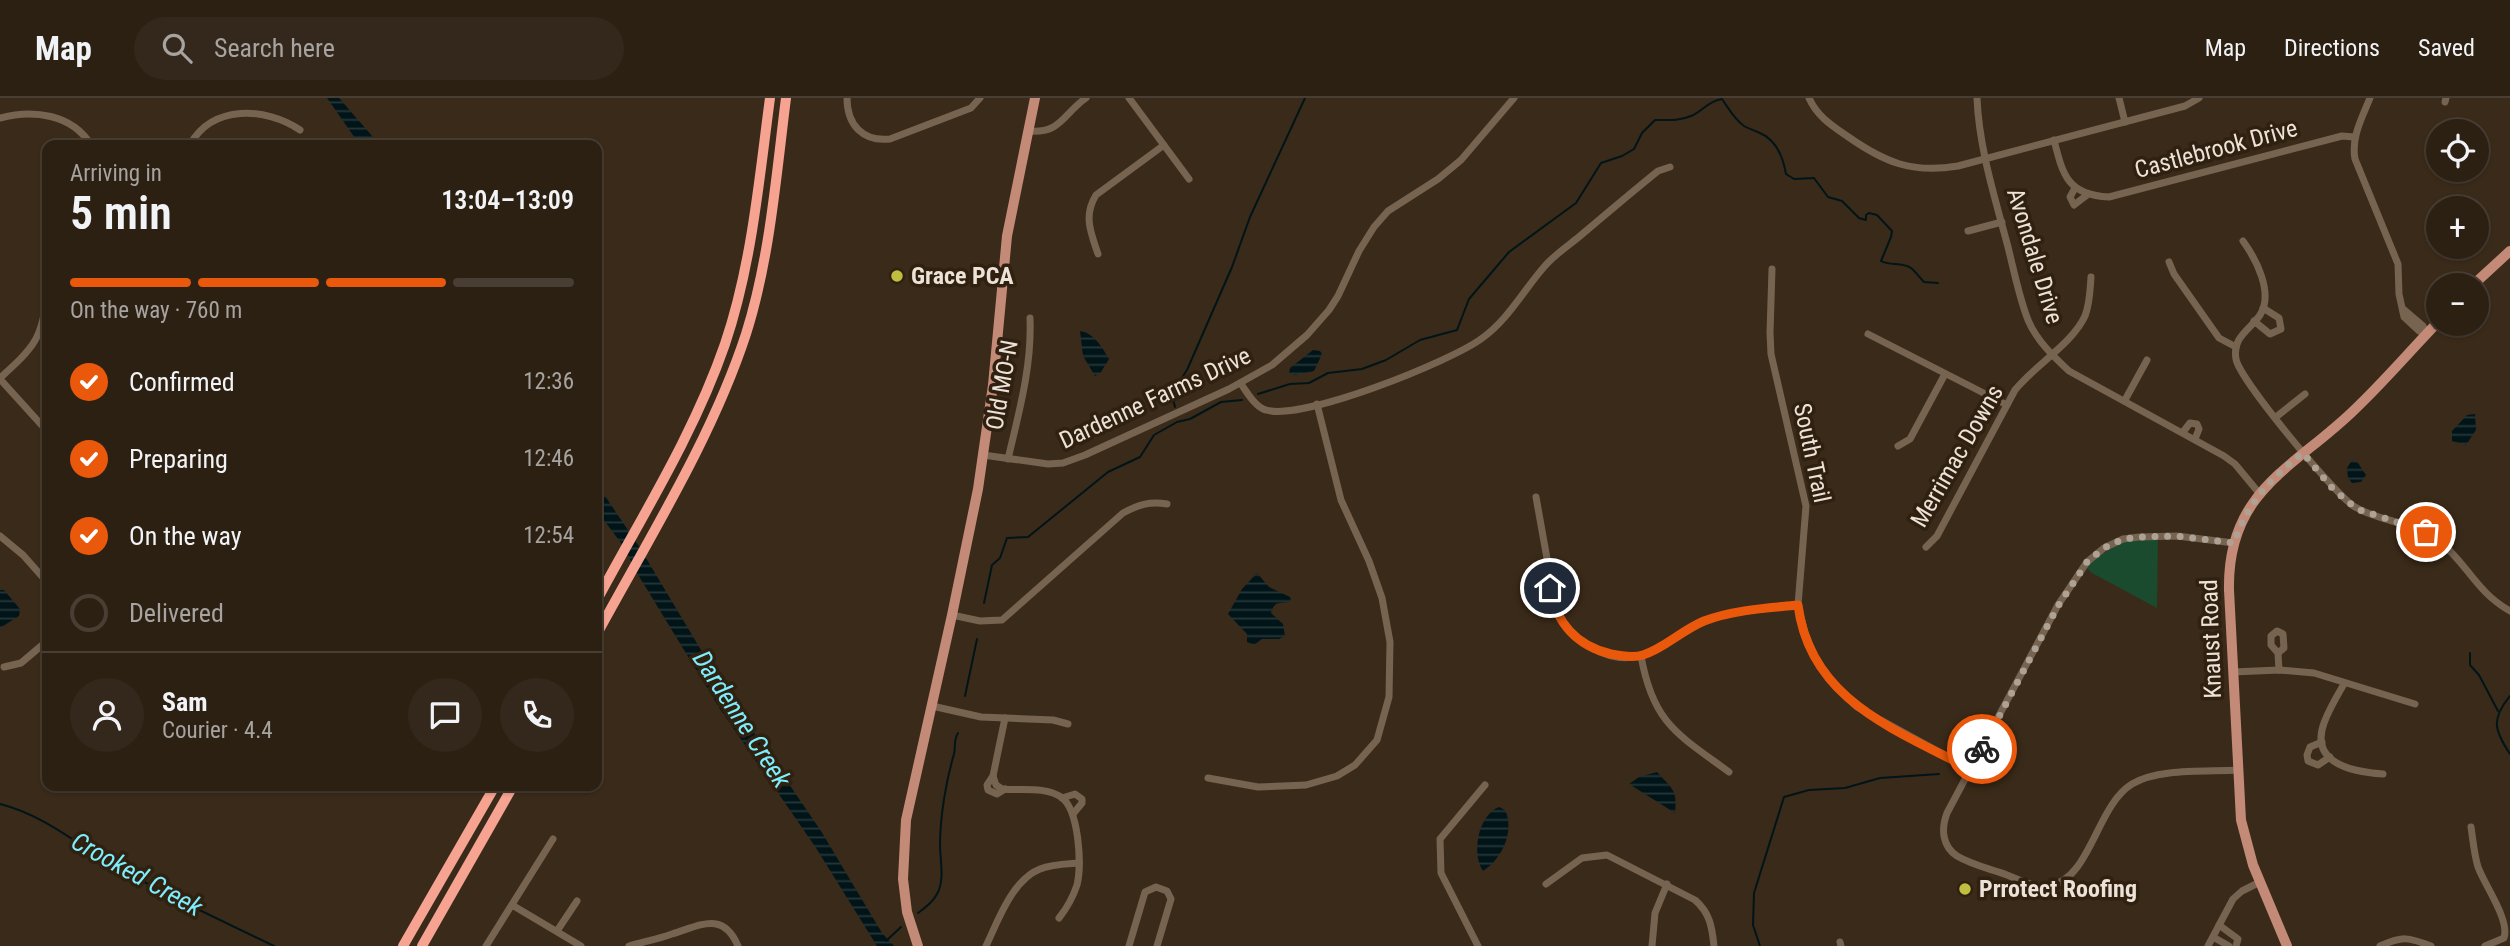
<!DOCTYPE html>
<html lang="en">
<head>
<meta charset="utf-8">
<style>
	:root { --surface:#2c2013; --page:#34281c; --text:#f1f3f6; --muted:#a6a3a0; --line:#483e33; --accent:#ea580c }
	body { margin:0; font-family:"Roboto Condensed",sans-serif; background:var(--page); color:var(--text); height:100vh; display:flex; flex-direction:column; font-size:26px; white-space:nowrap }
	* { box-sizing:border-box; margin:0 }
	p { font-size:23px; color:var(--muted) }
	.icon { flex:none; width:38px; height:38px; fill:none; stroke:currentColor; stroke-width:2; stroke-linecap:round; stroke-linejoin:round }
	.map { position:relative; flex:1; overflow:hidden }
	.panel { position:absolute; left:42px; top:42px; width:560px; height:651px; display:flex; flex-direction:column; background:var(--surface); border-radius:14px; box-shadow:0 2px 5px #0004,0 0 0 2px var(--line) }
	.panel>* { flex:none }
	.controls { position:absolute; left:2426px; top:21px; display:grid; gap:14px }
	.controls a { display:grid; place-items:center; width:63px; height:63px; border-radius:50%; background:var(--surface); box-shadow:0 2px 5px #0004,0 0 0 2px var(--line); font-size:35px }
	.pin { position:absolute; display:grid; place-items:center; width:60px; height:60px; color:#fff; margin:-30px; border:4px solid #fff; border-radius:50%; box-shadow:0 2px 7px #0007 }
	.courier { position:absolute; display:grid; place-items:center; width:70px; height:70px; margin:-35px; border:5px solid #ea580c; border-radius:50%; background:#fff; color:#222; box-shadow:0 2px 9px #0007 }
	.head em { font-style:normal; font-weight:600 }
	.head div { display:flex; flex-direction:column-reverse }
	.head { display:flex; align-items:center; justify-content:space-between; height:119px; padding:0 28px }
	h1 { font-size:46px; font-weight:600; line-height:52px }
	.bar { display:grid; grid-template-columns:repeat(4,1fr); gap:10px 7px; align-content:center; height:84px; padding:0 28px }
	.bar i { height:9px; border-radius:5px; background:var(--line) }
	.bar .on { background:var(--accent) }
	.bar p { grid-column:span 4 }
	.line { display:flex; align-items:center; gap:18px; padding:0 28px; border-top:2px solid var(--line) }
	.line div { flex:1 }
	.round { display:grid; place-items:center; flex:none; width:74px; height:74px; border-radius:37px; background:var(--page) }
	ol { padding:0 28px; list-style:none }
	li { display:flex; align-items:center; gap:21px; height:77px }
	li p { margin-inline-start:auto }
	li .icon { padding:7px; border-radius:50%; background:var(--accent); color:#fff; stroke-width:4 }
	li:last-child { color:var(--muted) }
	li i { width:38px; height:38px; border:4px solid var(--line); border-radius:50% }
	header { display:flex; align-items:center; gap:42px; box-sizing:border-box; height:98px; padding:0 35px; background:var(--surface); border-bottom:2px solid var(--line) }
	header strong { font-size:33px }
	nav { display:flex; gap:38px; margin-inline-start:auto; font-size:24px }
	.search { width:490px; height:63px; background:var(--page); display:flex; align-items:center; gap:18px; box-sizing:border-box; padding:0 24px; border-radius:38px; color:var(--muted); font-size:26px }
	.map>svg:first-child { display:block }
	.garden { fill:#1a4b2e }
	.water { fill:url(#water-rules) }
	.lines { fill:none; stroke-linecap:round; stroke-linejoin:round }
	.stream { stroke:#011519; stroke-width:2 }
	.minor { stroke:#766451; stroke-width:7 }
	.major { stroke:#c38a77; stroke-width:10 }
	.highway { stroke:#f7a391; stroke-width:10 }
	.done { stroke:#aea294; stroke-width:7; stroke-dasharray:0 12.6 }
	.route { stroke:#ea580c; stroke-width:9 }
	.poi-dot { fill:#c1bd40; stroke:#302010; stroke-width:2.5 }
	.labels { text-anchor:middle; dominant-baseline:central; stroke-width:7; stroke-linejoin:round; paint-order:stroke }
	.street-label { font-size:24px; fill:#ece2d7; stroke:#302010 }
	.poi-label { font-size:24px; font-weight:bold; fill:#ece2d7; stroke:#302010; text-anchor:start }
	.water-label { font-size:26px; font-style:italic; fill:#7eeefe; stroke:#302010 }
</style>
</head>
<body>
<header>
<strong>Map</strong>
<div class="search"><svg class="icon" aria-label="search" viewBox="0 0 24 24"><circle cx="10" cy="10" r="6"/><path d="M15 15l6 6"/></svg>Search here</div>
<nav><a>Map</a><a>Directions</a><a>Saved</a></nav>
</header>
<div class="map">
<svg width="2510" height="848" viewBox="0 0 2510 848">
	<defs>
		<pattern id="water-rules" width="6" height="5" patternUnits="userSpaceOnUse" patternTransform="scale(1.75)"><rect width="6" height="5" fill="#011519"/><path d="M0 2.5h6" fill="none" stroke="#26373a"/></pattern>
	</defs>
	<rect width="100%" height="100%" fill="#3a2a19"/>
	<path class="garden" d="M2158,439L2157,510L2092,475L2086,469L2089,464L2124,443Z"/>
	<g class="water">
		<path d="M327,0H339L380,47H361L357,43Z"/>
		<path d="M1080,233C1094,235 1102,249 1109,261L1101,274L1095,278L1083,258Z"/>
		<path d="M1313,252L1320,253L1322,256L1314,273L1295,277L1289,275L1290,270Z"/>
		<path d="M2475,316L2476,332L2466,347L2452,343V333L2467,317Z"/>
		<path d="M2352,362L2358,365L2366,377L2361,384L2352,385L2348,380L2347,370Z"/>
		<path d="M597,386L640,450L704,557L759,642L821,733L882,835L894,848H877L816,750L720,611L637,475L624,449L597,413Z"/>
		<path d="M1257,475L1269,489L1290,499L1291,503C1280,507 1275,501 1271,515L1283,526L1285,538L1279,541H1262L1254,547L1247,544V536L1228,516L1242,491Z"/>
		<path d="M0,492H4L20,511L19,518L0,530Z"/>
		<path d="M1657,674C1671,690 1678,691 1675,715L1629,686L1639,679Z"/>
		<path d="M1499,709L1505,712C1515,733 1502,761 1483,773C1471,756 1478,717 1499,709Z"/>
	</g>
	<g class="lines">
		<g class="stream">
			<path d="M1258,296L1290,286L1309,285L1328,275L1362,271L1386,262L1420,242L1457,232L1469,201L1509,154L1576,105L1601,65L1622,58L1634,51L1642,35L1655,22C1667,22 1680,23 1691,18C1703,13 1708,3 1722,1C1729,11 1734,21 1744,28C1749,31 1754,32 1760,35C1777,42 1783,59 1786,76L1794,81L1814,80L1828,99L1842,103L1859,120L1866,122V117L1869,115L1877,117L1892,133L1891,139L1881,163C1890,168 1902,164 1911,170C1915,173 1920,180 1924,184L1938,185"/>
			<path d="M1175,309L1170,289L1179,284L1187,272L1232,169L1250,119L1305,0"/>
			<path d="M984,505L992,467L1000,460L1007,440L1028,439L1108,374L1140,359L1154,337L1177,324L1190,321L1221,304L1242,302"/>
			<path d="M2470,555V567L2479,577L2498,613"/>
			<path d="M965,598L977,541"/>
			<path d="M2510,598C2491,621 2494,632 2510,656"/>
			<path d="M0,706C48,718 84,752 127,776C146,786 166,793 186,802L189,807L274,848"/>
			<path d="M918,815C925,810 933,804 937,796C945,782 940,762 940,747C940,719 946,683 954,656C956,648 953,643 958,635"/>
			<path d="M886,843L901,829"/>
			<path d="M1760,848L1753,827L1754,795L1784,699L1809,692L1845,690L1880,680L1939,676"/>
		</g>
		<g class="minor">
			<path d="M847,0C847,27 863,44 890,41L971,10L980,0"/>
			<path d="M1129,0L1189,81"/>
			<path d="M1809,0C1817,18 1831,27 1847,38C1884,64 1912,76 1958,68L2185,8L2199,0"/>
			<path d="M1977,0C1979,50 1995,100 2008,149C2014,173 2019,199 2028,222C2037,243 2053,258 2069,273L2224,358L2235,366L2259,395"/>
			<path d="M2119,0L2125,24"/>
			<path d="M2370,0C2362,20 2351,39 2355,61L2398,166L2399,196L2404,219L2419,233L2427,236"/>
			<path d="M2445,4L2446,0"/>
			<path d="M0,20C33,11 72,16 91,47"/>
			<path d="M1028,33C1061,36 1062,17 1086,0"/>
			<path d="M2054,42C2063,78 2068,97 2109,99L2342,38L2354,39"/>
			<path d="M190,47C212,6 266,9 300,32"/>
			<path d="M2075,90L2070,99L2074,107L2087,97"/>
			<path d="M1968,133L2002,124"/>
			<path d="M2243,143C2256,161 2274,195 2260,217C2250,232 2232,239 2236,261C2239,281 2336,398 2355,409C2382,425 2414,423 2439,443C2467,465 2476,494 2510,513"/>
			<path d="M1098,156C1091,135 1083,118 1096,97L1164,47"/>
			<path d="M2169,164L2174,176L2219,240L2236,249"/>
			<path d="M1772,171L1770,235L1771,256L1806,408L1798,507L1805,535L1816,562L1835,588L1857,609L1972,672"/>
			<path d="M2403,211L2423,228L2427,236"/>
			<path d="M2254,223L2270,236L2281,231L2279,220L2263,210"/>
			<path d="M1868,236L2007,307"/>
			<path d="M0,280C34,249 43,241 47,194"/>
			<path d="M0,281L47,333"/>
			<path d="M1241,286C1247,294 1255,309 1266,312C1303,323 1449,264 1481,241C1508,222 1523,193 1544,169C1554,157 1568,148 1580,138C1606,116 1632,94 1658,73L1670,69"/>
			<path d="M2125,302L2147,262"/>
			<path d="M2276,319L2305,296"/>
			<path d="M2183,334L2190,325L2197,326L2199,331L2195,341"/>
			<path d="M1898,348L1910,341L1945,276"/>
			<path d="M983,357L1048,366L1063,365L1085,357L1229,291L1272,267L1307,237L1329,212L1338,198L1359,153L1374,129L1388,113L1438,81L1461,62L1514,0"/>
			<path d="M1008,361C1019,314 1032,268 1030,220"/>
			<path d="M1536,399L1556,511C1570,541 1607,568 1643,557C1665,551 1682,532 1703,523C1733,512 1767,510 1798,507"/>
			<path d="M0,438L23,457L47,484"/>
			<path d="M2234,445L2177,438L2139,439L2123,441L2104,450L2087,464L2058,507L1947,715C1941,731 1942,748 1957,758C1972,767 1991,771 2007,777C2020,782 2035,790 2049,788C2091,781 2096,708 2132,686C2158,670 2207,674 2238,672"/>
			<path d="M1926,449L1937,438L2015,292C2035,267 2072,246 2085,218C2090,205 2090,192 2091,179"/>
			<path d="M952,517L980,523L1002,522L1123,415C1138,407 1149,403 1167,406"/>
			<path d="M2278,555L2284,550L2283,536L2277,533L2271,538V547L2278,555L2279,572"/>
			<path d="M1641,558C1653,625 1677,636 1729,674"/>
			<path d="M4,569L21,565L47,543"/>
			<path d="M2233,574L2279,572L2314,575L2415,606"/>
			<path d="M2344,586C2337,598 2329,611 2324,625C2309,666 2354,674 2383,676"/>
			<path d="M932,608L981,619L1053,622L1068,626"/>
			<path d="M1005,620L993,678L996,687L1002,691C1021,693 1044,688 1061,699C1079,711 1082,767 1077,787C1073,799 1067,810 1059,820"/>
			<path d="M2322,644L2310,649L2307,657L2308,663L2318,667L2330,659"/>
			<path d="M993,678L987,687L988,692L997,696L1005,691"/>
			<path d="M1208,680L1258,689L1306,687L1337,678L1355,667L1377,642L1389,599L1390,544L1382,500L1369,463L1341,402L1317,306"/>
			<path d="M1062,700L1075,696L1082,701V705L1073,716"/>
			<path d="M2471,729C2473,742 2474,756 2478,769C2485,788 2510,822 2504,840L2485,848"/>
			<path d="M1546,786L1582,760L1607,757L1695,802C1710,815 1712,829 1714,848"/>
			<path d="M512,807L581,848"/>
			<path d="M2219,827L2238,841L2236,848"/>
			<path d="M557,833L577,803"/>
			<path d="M2213,839L2229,848"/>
			<path d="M1840,844L1841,848"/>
			<path d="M486,848L553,741"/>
			<path d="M629,848C643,844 658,841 672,836C699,828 723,812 738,848"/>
			<path d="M986,848C998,823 1012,782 1040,771C1052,766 1066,766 1079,765"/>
			<path d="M1129,848L1145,794L1156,789L1167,793L1171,801L1157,848"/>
			<path d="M1478,848L1441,775L1440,741L1485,687"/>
			<path d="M1652,848L1655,815L1667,786"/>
			<path d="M2208,848L2233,801L2242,793L2260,784"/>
			<path d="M2380,848C2403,838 2408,839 2431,848"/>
		</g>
		<g class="major">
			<path d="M2473,187L2510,153"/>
			<path d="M918,848L907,814L903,781L906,722L952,517L978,391L993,287L1007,138L1035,0"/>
			<path d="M2287,848L2253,767L2241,722L2229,492C2227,394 2292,371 2352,314C2382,286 2409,254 2438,224"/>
		</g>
		<g class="highway">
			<path d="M597,502C642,418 694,336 725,246C752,166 759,82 770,0"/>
			<path d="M597,536C649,440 712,340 746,236C770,160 776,79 786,0"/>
			<path d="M403,848L495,688"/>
			<path d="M422,848L513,688"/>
		</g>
	</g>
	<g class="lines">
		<path class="done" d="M1982,651L2058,508L2087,464L2104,450L2123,441L2139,439L2176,438L2234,445C2247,405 2271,380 2303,355L2333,391L2357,411L2426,434"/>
		<path class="route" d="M1550,490C1556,525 1577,548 1611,556C1621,558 1633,560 1643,557C1665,550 1682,532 1704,523C1733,512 1767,510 1798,507C1810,603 1897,632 1972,672L1982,651"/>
	</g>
	<g class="poi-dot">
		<circle cx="897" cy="178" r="7"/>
		<circle cx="1965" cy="791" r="7"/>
	</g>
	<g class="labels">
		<g class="street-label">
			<text transform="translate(2216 51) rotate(-15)">Castlebrook Drive</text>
			<text transform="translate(2035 158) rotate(73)">Avondale Drive</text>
			<text transform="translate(1002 287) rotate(-80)">Old MO-N</text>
			<text transform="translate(1155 300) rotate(-25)">Dardenne Farms Drive</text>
			<text transform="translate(1812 355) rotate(78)">South Trail</text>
			<text transform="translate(1957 358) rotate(-60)">Merrimac Downs</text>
			<text transform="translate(2211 541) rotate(-92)">Knaust Road</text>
		</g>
		<g class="poi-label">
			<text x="911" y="178">Grace PCA</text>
			<text x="1979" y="791">Prrotect Roofing</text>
		</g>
		<g class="water-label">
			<text transform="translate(742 621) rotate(57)">Dardenne Creek</text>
			<text transform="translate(137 776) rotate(29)">Crooked Creek</text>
		</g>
	</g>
</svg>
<div class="controls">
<a><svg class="icon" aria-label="locate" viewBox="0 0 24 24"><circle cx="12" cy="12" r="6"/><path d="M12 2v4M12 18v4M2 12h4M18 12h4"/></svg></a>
<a>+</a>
<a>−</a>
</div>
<div class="pin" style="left:2426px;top:434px;background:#ea580c"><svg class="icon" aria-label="bag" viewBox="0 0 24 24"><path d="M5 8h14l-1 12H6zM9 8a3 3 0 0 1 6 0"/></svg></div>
<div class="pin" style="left:1550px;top:490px;background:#1f2937"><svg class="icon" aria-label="home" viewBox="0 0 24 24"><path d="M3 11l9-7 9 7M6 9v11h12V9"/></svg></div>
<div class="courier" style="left:1982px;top:651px"><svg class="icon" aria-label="bike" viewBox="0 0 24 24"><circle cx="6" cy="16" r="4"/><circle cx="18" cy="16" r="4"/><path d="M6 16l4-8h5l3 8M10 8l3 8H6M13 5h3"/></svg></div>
<section class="panel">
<div class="head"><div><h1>5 min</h1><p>Arriving in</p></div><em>13:04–13:09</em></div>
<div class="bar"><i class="on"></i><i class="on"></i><i class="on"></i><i></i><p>On the way · 760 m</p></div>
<ol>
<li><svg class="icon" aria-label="check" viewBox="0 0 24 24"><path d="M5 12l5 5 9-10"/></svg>Confirmed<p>12:36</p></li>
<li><svg class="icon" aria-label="check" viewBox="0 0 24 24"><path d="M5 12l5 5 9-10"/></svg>Preparing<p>12:46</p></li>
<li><svg class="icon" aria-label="check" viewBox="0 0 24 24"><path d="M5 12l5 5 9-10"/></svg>On the way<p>12:54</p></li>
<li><i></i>Delivered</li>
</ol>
<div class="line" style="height:126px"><a class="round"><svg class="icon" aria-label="person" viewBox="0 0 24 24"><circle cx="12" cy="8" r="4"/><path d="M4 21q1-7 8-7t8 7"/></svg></a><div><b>Sam</b><p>Courier · 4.4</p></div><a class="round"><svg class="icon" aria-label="chat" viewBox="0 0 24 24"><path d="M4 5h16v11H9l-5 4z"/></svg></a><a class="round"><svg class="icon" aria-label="phone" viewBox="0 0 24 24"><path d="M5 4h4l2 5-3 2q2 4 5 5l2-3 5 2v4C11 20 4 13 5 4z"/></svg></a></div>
</section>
</div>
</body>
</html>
